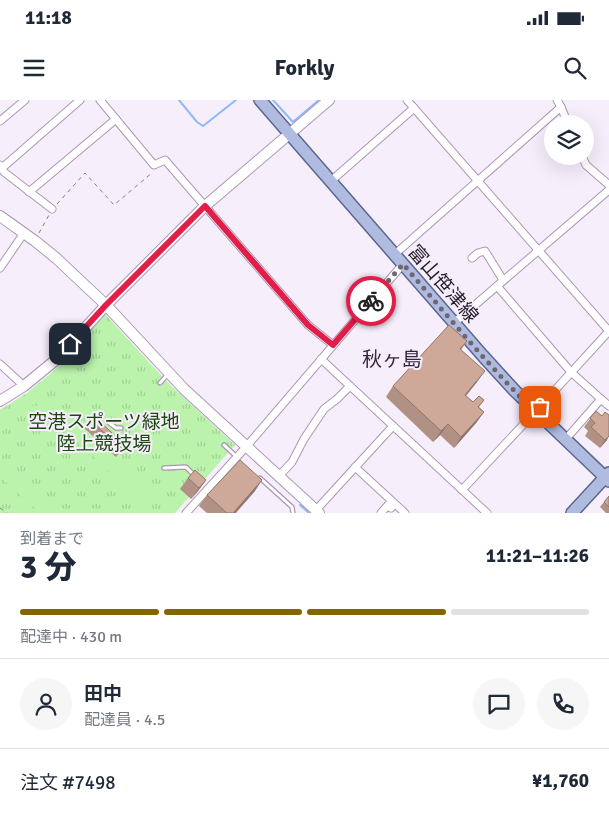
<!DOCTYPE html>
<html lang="ja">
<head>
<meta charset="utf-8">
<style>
	:root { --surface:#fff; --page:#f6f6f7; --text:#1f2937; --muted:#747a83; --line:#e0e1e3; --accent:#846600 }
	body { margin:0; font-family:Signika,"Noto Sans JP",sans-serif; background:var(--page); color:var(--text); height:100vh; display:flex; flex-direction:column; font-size:19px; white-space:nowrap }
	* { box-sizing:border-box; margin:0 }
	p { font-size:16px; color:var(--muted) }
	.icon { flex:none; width:28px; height:28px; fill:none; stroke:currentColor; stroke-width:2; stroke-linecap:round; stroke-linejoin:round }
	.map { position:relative; height:413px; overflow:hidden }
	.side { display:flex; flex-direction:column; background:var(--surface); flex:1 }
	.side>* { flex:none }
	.controls { position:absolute; left:544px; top:15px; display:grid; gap:10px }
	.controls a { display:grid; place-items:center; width:50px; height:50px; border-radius:50%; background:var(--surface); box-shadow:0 5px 20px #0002; font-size:25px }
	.pin { position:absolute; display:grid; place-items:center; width:42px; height:42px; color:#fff; margin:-21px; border-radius:10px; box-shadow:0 2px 8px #0006 }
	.courier { position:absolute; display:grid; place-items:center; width:50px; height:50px; margin:-25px; border:4px solid #e11d48; border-radius:50%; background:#fff; color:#222; box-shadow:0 1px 6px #0007 }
	.summary em { font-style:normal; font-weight:800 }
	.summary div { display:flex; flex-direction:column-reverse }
	.summary { display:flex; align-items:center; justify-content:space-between; height:85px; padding:0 20px }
	h1 { font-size:32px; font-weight:800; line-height:38px }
	.bar { display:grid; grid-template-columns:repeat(4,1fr); gap:8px 5px; align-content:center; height:60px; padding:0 20px }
	.bar i { height:6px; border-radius:4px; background:var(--line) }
	.bar .selected { background:var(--accent) }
	.bar p { grid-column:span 4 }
	.line { display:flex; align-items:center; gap:12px; padding:0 20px; border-top:1px solid var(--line) }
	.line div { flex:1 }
	.round { display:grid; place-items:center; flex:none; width:52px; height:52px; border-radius:26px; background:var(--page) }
	.status { display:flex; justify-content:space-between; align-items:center; height:35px; padding:0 25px; background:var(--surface); direction:ltr }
	.status svg { height:14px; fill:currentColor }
	header { display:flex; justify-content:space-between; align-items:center; height:65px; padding:0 20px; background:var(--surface); font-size:22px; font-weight:800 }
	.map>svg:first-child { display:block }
	.park { fill:url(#park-tufts) }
	.garden { fill:#bbf3ac }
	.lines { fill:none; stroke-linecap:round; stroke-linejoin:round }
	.stream { stroke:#8ebaf8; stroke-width:2 }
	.lane-casing { stroke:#ab97b5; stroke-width:5.5 }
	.street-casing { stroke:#ab97b5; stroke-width:9 }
	.secondary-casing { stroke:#ab97b5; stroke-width:12 }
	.primary-casing { stroke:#5b6793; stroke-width:14 }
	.path { stroke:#847b88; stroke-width:1; stroke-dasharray:4 4; stroke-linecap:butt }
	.lane { stroke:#fff; stroke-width:3 }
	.street { stroke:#fff; stroke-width:7 }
	.secondary { stroke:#fff; stroke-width:10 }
	.primary { stroke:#afbce0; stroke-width:11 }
	.wall { fill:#b19184 }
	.shaded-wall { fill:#90766b }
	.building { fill:#cea999; stroke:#90766b }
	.done { stroke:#6e6672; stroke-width:5; stroke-dasharray:0 9 }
	.route { stroke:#e11d48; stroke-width:6 }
	.labels { text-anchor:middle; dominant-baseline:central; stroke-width:4; stroke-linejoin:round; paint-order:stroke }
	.street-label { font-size:19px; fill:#241c28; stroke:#f7eefc }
	.park-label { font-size:19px; fill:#1d4611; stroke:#f7eefc }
	.neighbourhood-label { font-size:20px; fill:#35253d; stroke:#f7eefc }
</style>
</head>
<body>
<div class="status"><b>11:18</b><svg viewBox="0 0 49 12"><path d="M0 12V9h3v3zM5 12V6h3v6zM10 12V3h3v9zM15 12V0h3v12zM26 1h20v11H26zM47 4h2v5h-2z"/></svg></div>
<header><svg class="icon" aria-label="menu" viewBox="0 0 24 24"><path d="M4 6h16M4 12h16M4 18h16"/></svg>Forkly<svg class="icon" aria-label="search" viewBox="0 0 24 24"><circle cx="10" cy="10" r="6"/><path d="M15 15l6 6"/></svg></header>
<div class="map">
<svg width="609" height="413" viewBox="0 0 609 413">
	<defs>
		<pattern id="park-tufts" width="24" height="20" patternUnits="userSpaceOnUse" patternTransform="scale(1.25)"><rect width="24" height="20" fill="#bbf3ac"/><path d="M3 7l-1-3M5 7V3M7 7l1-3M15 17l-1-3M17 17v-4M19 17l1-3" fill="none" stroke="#a1d094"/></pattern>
	</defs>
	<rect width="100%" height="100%" fill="#f7eefc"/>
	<path class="park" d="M105,214L168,283L235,345L175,413H0V310L27,293L57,268Z"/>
	<g class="garden">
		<path d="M45,298L150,394L144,401L142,400L144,413H136L133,396L128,388L48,316C28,310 8,316 0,336V321C11,311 23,304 38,306V305Z"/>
		<path d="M0,360L1,364L6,371L52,413H40L0,377Z"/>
	</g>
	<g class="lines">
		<g class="stream">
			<path d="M179,0L197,22L203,26L236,0"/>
			<path d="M273,0L293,22L319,0"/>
			<path d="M300,405L309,413"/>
		</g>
		<g class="lane-casing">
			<g id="lane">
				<path d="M160,283L168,274"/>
				<path d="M107,321L116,328H121"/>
				<path d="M224,345L237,357"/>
				<path d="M164,368L186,367L195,376"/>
				<path d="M260,378L292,407L293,413"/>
			</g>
		</g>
		<g class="street-casing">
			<g id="street">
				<path d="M100,0L154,65L165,60L308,225L333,245"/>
				<path d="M407,0L609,231"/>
				<path d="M557,0L561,7"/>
				<path d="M0,21L25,0"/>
				<path d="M582,56L586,65L609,85"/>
				<path d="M0,65L4,72L52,109"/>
				<path d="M2,68L80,0"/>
				<path d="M331,81L414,8"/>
				<path d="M29,92L116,19"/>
				<path d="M395,154L561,7L568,24"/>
				<path d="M472,158L478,153L485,151L503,180"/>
				<path d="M0,168L24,133"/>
				<path d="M497,186L571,272L601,299"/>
				<path d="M454,223L609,90"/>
				<path d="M321,259L487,413"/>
				<path d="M0,264L24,286"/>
				<path d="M565,340L601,299L609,306"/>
				<path d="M355,367L405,413"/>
				<path d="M279,376L292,362L304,339L324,309L337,299L350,286"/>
				<path d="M462,390L535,312L609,231"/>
				<path d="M316,410L393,326"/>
				<path d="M186,413L246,347L403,164"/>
				<path d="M381,413L388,405L391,408"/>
			</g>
		</g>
		<g class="secondary-casing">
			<g id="secondary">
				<path d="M0,116L35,141L56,158L106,205L184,289L319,413"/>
				<path d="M0,301L24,286L58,258L106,205L205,106L329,0"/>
			</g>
		</g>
		<g class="primary-casing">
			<g id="primary">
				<path d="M260,0L483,256L515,291L609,381"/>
				<path d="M572,413L609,373"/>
			</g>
		</g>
		<g class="path">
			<path d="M57,104L85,73L114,105L153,72"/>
			<path d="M39,133L49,115"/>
			<path d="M0,408L7,413"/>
		</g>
		<use href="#lane" class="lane"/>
		<use href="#street" class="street"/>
		<use href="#secondary" class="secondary"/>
		<use href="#primary" class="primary"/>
	</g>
	<g class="wall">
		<path d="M467,241L461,250L477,282L466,296L473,302L484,300L479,307L484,312L476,323L454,348L440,335L433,342L386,297L393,286Z"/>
		<path d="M596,311L607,340L600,348L585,336L588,331L584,327Z"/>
		<path d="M90,320L125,345L116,357L84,328Z"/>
		<path d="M188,378L206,380L198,391L191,399L180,389Z"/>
		<path d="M255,391L236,413H207L199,406L207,395Z"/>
		<path d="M609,396V413H606L600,407Z"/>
	</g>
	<g class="shaded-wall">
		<path d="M485,271L477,282L457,306L465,295Z"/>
		<path d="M484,312L476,323L454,348L461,337Z"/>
		<path d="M448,324L440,335L433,342L441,331Z"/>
		<path d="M609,336L607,340L600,348L605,340Z"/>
		<path d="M206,380L198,391L191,399L199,388Z"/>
		<path d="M262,380L255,391L235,413H233Z"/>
	</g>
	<g class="building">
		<path d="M449,225L467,241L460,249L485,271L465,295L473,302L479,296L484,300L478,307L484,312L461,337L448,324L441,331L393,286Z"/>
		<path d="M596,311L602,316L605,312L609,315V336L605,340L591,327L595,323L590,318Z"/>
		<path d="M94,316L125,345L122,349L90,320Z"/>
		<path d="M240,360L262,380L234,412L236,413H227L207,395Z"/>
		<path d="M195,370L206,380L199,388L188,378Z"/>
		<path d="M609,396V407L604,402Z"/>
	</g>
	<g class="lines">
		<path class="done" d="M371,201L403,164C446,214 488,265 535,312L540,307"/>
		<path class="route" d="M70,244L106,205L205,106L308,225L333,245L371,201"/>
	</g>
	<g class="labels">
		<g class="street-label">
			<text transform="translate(443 184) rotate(49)">富山笹津線</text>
		</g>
		<g class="park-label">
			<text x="104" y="322">空港スポーツ緑地<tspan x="104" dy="22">陸上競技場</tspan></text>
		</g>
		<g class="neighbourhood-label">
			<text x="392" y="259">秋ヶ島</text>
		</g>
	</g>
</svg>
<div class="controls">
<a><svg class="icon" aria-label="layers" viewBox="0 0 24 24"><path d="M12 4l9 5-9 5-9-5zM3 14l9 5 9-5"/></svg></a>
</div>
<div class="pin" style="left:540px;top:307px;background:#ea580c"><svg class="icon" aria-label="bag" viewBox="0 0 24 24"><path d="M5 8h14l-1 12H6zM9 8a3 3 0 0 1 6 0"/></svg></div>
<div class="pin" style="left:70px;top:244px;background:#1f2937"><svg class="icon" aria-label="home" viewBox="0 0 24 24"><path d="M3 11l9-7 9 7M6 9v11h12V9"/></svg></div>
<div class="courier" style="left:371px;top:201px"><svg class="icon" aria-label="bike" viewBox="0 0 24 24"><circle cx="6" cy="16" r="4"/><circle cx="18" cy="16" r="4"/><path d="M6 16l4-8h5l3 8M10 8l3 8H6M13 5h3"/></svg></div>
</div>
<section class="side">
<div class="summary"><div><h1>3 分</h1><p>到着まで</p></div><em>11:21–11:26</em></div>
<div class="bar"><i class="selected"></i><i class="selected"></i><i class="selected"></i><i></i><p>配達中 · 430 m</p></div>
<div class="line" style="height:90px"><a class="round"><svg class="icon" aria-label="person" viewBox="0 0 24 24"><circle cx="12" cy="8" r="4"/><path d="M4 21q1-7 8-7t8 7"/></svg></a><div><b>田中</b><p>配達員 · 4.5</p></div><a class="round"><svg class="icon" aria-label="chat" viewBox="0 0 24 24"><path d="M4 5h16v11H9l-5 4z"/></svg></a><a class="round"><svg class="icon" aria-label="phone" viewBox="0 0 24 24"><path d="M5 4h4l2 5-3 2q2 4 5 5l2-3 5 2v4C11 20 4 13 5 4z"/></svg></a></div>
<div class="line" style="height:65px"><div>注文 #7498</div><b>¥1,760</b></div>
</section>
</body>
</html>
